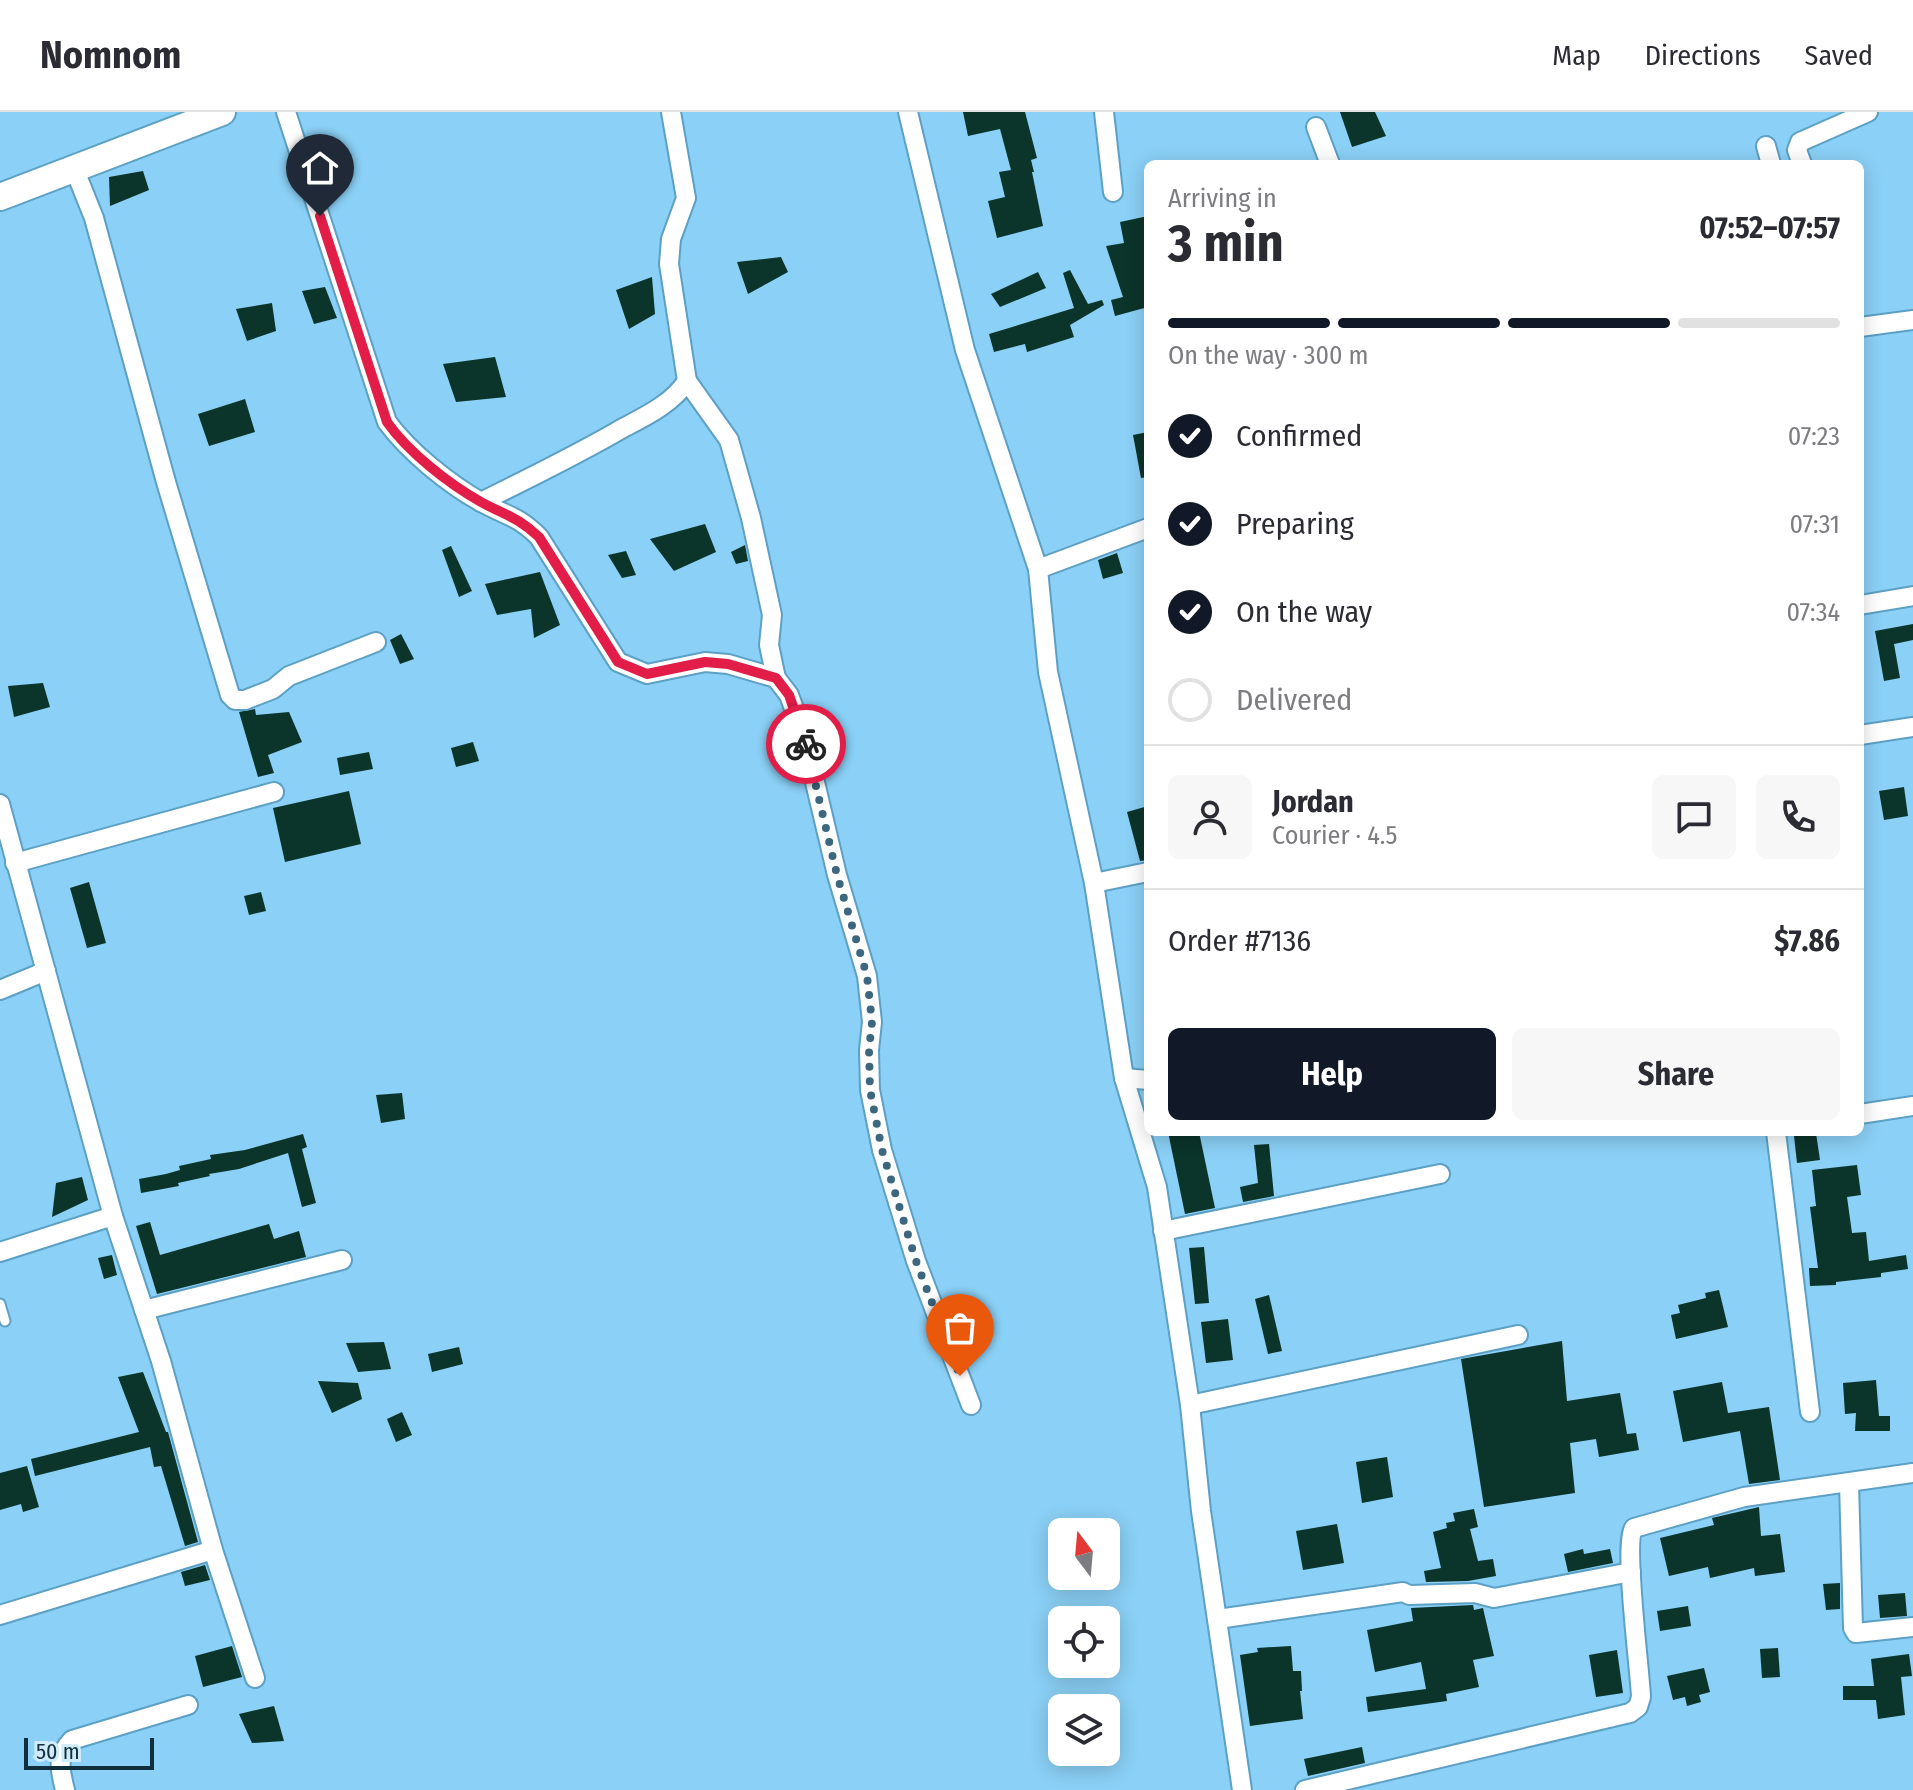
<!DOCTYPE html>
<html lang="en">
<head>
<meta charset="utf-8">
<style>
	:root { --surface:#fff; --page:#f7f7f7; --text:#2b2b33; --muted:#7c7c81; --line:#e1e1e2; --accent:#111827 }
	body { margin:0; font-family:"Fira Sans Condensed",sans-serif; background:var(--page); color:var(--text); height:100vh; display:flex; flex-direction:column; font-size:30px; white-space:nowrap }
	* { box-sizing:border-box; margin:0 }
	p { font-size:26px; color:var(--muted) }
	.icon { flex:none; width:44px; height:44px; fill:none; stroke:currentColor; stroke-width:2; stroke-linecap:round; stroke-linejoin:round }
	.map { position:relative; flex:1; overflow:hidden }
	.side { position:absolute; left:1144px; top:48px; width:720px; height:976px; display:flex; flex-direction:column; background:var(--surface); border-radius:12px; box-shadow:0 4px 20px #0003 }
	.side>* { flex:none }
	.needle { width:52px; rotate:344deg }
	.buttons { position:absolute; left:1048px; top:1406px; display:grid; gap:16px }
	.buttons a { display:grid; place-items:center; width:72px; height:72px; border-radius:12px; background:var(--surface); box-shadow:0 4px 20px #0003; font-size:40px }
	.scale { position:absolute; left:24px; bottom:20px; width:130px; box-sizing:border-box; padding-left:8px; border:4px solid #112e3d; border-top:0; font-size:22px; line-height:28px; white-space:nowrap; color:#112e3d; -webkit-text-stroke:6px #d0ebfb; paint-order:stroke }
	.pin { position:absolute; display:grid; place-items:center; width:68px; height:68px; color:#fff; margin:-82px -34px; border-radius:50% 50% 50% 0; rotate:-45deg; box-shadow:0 0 8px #0007 }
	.pin .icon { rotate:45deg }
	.courier { position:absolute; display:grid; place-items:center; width:80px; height:80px; margin:-40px; border:6px solid #e11d48; border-radius:50%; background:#fff; color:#222; box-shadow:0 2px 10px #0007 }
	.head em { font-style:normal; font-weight:700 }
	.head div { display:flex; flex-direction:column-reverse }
	.head { display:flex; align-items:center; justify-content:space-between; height:136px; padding:0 24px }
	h1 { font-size:52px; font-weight:700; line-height:60px }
	.bar { display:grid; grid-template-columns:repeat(4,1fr); gap:12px 8px; align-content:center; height:96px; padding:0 24px }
	.bar i { height:10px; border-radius:6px; background:var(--line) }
	.bar .current { background:var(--accent) }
	.bar p { grid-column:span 4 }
	.line { display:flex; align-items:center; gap:20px; padding:0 24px; border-top:2px solid var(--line) }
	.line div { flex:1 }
	.round { display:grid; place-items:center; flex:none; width:84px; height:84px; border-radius:12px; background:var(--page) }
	ol { padding:0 24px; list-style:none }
	li { display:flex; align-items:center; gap:24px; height:88px }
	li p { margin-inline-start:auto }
	li .icon { padding:8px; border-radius:50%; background:var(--accent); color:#fff; stroke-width:4 }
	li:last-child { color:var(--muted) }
	li i { width:44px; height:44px; border:4px solid var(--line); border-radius:50% }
	.action { display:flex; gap:16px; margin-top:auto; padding:16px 24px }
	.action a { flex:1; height:92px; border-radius:12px; background:var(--accent); color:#fff; font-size:32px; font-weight:700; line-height:92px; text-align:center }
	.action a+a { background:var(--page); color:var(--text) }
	header { display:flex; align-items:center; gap:48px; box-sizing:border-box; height:112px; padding:0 40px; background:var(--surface); border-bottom:2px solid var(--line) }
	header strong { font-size:38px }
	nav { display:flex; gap:44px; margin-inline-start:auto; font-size:28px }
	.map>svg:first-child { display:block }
	.building { fill:#0b342a }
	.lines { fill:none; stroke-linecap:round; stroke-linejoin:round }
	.lane-casing { stroke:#5ca0c5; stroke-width:13 }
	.street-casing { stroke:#5ca0c5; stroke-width:22 }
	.secondary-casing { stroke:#5ca0c5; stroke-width:30 }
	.lane { stroke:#fff; stroke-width:9 }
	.street { stroke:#fff; stroke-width:18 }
	.secondary { stroke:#fff; stroke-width:26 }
	.done { stroke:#3c677e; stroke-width:8; stroke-dasharray:0 14.4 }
	.route { stroke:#e11d48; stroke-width:10 }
</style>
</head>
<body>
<header>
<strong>Nomnom</strong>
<nav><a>Map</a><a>Directions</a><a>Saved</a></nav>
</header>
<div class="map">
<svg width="1913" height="1678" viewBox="0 0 1913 1678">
	<rect width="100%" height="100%" fill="#8bd0f6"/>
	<g class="building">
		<path d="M963,0H1025L1037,46L1031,48L1034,60H1032L1043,114L997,126L988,89L1005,85L999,60L1011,58L1000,17L968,24Z"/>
		<path d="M1340,0H1375L1386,24L1352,35Z"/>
		<path d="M143,59L149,78L110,94L109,65Z"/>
		<path d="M1148,104V195L1115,204L1111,188L1123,185L1106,134L1124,131L1120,110Z"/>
		<path d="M781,145L788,160L748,182L737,150Z"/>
		<path d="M1070,158L1088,192L1102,188L1104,193L1070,213L1074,225L1027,240L1025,232L994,240L989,222L1074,196L1063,161Z"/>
		<path d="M1038,160L1046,176L1000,195L991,182Z"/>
		<path d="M652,165L655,202L629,217L616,178Z"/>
		<path d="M325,175L337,206L314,212L302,179Z"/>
		<path d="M272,191L276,219L247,229L236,197Z"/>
		<path d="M495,245L506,285L456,290L443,252Z"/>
		<path d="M245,287L255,320L209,334L198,302Z"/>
		<path d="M1148,320V365L1141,366L1133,323Z"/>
		<path d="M705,412L716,440L674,459L650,427Z"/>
		<path d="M745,433L748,449L736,452L731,440Z"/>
		<path d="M451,434L472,479L459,485L442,438Z"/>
		<path d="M626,439L636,463L622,466L608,443Z"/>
		<path d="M1117,441L1123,461L1103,467L1098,448Z"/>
		<path d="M540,460L560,513L534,526L531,497L497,503L485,472Z"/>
		<path d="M1913,512V528L1894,532L1900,566L1884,569L1875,519Z"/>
		<path d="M401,522L414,547L400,552L390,528Z"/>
		<path d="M43,571L50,595L14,605L8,574Z"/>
		<path d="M255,597L256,603L289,600L302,630L268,643L274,661L258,665L239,600Z"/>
		<path d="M473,630L479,649L456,655L451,636Z"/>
		<path d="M369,640L373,657L340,663L337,646Z"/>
		<path d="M1904,675L1908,704L1884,708L1879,679Z"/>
		<path d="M349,679L361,732L285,750L273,696Z"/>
		<path d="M1148,694V748L1140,749L1127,700Z"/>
		<path d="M89,770L106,831L87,836L70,776Z"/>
		<path d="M261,780L266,799L249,803L244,784Z"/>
		<path d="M402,981L405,1007L381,1011L376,983Z"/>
		<path d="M1168,1020H1199L1215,1096L1185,1102Z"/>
		<path d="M1816,1021L1820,1048L1797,1051L1794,1024Z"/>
		<path d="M303,1022L307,1035L302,1037L316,1091L302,1095L288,1041L239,1057L209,1062L210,1064L178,1071L179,1074L141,1081L139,1067L166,1062L180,1058L179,1054L211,1047L210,1043L245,1038Z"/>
		<path d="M1269,1032L1274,1084L1243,1090L1240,1075L1258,1071L1254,1033Z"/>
		<path d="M1857,1053L1861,1083L1847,1085L1852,1121L1866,1120L1869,1149L1906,1143L1908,1157L1881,1161V1165L1836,1170V1173L1810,1174L1809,1156H1818L1810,1095L1816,1094L1812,1058Z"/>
		<path d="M82,1065L88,1088L52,1105L56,1071Z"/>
		<path d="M150,1110L160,1143L269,1112L274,1127L299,1119L306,1145L157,1182L136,1114Z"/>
		<path d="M1204,1135L1209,1191L1195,1192L1189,1136Z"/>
		<path d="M112,1143L117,1163L104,1167L98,1146Z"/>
		<path d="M1719,1178L1728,1215L1676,1227L1671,1203L1680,1201L1678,1193L1706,1186L1705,1181Z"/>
		<path d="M1269,1183L1282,1239L1268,1242L1255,1187Z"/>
		<path d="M1228,1207L1233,1248L1206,1251L1201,1210Z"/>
		<path d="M1562,1229L1567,1289L1620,1281L1627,1322L1636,1321L1639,1338L1599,1345L1596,1327L1570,1331L1575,1381L1484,1395L1461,1247Z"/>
		<path d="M384,1230L391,1257L358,1260L346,1231Z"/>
		<path d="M459,1235L463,1252L432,1260L428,1242Z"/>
		<path d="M143,1260L166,1320H168L198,1430L185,1434L161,1354L154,1355L150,1335L35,1364L31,1347L139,1320L118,1265Z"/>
		<path d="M1876,1268L1879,1304H1890V1319H1855L1856,1301L1845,1302L1843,1271Z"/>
		<path d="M318,1269L358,1271L362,1287L332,1301Z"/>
		<path d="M1722,1270L1728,1301L1769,1295L1780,1368L1749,1372L1740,1319L1683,1330L1673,1279Z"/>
		<path d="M402,1300L412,1323L396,1330L387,1307Z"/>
		<path d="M1387,1345L1393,1385L1362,1391L1356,1350Z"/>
		<path d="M27,1354L39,1395L23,1400L21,1392L0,1398V1361Z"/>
		<path d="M1759,1395L1761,1424L1780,1422L1785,1460L1755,1464L1754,1456L1710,1466L1708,1455L1669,1464L1660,1426L1714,1413L1712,1406Z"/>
		<path d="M1474,1397L1478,1415L1470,1417L1478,1449L1493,1447L1496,1464L1468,1469L1426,1470L1424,1459L1441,1456L1433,1420L1447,1416L1446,1411L1455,1409L1453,1401Z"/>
		<path d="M1337,1412L1344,1451L1303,1458L1296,1419Z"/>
		<path d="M1583,1437L1584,1442L1610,1437L1613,1451L1568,1460L1564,1442Z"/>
		<path d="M205,1453L210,1468L185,1474L181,1460Z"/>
		<path d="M1840,1471V1497L1826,1498L1823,1472Z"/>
		<path d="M1905,1481L1907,1504L1880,1506L1878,1483Z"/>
		<path d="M1473,1493L1474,1498L1483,1496L1494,1544L1473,1548L1479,1575L1446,1582L1447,1589L1368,1600L1366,1585L1426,1577L1421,1550L1375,1560L1367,1518L1413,1509L1411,1496Z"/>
		<path d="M1688,1494L1691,1514L1660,1519L1657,1499Z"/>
		<path d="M232,1534L242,1565L203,1575L195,1544Z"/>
		<path d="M1291,1534L1293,1559H1301L1302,1579H1300L1303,1607L1250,1614L1240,1543L1258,1540L1257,1536Z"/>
		<path d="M1778,1536L1780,1565L1762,1566L1760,1537Z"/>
		<path d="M1617,1538L1623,1581L1596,1585L1589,1543Z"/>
		<path d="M1909,1542L1912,1564L1901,1565L1905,1603L1878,1607L1876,1588H1843V1574H1874L1871,1547Z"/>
		<path d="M1704,1556L1710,1580L1699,1583L1701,1590L1687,1594L1685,1585L1673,1588L1667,1564Z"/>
		<path d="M274,1594L284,1629L252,1631L239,1602Z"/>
		<path d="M1362,1635L1365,1651L1308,1664L1304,1647Z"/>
	</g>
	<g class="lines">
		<g class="lane-casing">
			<path id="lane" d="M0,1192L5,1209"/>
		</g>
		<g class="street-casing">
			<g id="street">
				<path d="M286,0L387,310C409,340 449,372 481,390C506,404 517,403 539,425L618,550L647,562L705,550L728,552L776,566L789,583L804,624L837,763L867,864L872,910L869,938L870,978L882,1038L916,1149L971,1293"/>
				<path d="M908,0L965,238L1038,457L1048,560L1094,771L1124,966L1157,1075L1190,1293L1201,1399L1242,1678"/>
				<path d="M1104,0L1113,80"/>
				<path d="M1316,15L1330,52"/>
				<path d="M1766,34L1771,52"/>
				<path d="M1802,52L1797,38L1800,30L1868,0"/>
				<path d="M74,56L94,106L166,370L230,583L235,588H245L273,577L289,564L376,530"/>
				<path d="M1860,215L1913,208"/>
				<path d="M687,269L729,328L751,406L772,503L769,533L776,566"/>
				<path d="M481,390C529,366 577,343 623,316C646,304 673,291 687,269L669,152L671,127L686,86L671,0"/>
				<path d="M1038,457L1148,416"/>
				<path d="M1860,493L1913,484"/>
				<path d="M1860,623L1913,615"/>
				<path d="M0,692L113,1104L161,1249L213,1438L255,1566"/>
				<path d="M15,751L274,680"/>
				<path d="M1094,771L1148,760"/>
				<path d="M0,878L46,859"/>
				<path d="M1124,966L1148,968"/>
				<path d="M1860,1002L1913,994"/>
				<path d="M1776,1020L1810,1300"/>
				<path d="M1163,1119L1440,1062"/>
				<path d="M0,1140L113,1104"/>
				<path d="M144,1198L342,1148"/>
				<path d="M1190,1293L1518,1223"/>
				<path d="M1849,1371L1853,1516L1856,1521L1913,1515"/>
				<path d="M0,1503L213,1438"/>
				<path d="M1218,1507L1403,1480L1409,1483L1475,1481L1494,1486L1631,1460"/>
				<path d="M65,1678C60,1658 56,1644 72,1628L188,1593"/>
				<path d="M1305,1678L1630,1601L1638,1595L1641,1585C1640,1558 1623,1430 1634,1416L1744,1385L1913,1361"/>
			</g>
		</g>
		<g class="secondary-casing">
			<path id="secondary" d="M0,85L222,0"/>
		</g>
		<use href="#lane" class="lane"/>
		<use href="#street" class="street"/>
		<use href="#secondary" class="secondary"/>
	</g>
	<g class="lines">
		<path class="done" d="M806,632L837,763L867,864L872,910L869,938L870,978L882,1038L916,1149L960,1264"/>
		<path class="route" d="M320,104L387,310C408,340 449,372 481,390C505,403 518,405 539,425L618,550L647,562L705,550L728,552L776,566L789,583L806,632"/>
	</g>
</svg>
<div class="buttons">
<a><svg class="needle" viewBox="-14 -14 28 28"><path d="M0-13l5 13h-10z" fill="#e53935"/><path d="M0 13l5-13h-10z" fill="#7c7c81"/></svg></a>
<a><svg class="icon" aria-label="locate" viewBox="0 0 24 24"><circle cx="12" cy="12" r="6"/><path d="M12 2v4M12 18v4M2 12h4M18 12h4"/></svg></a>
<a><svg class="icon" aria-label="layers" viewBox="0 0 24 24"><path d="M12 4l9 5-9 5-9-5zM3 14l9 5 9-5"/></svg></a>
</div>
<div class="scale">50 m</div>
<div class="pin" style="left:960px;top:1264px;background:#ea580c"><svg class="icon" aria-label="bag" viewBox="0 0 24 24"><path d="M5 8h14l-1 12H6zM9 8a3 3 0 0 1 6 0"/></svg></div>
<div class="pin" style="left:320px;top:104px;background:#1f2937"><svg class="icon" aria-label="home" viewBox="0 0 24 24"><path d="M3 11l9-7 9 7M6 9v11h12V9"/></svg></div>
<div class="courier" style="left:806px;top:632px"><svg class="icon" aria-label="bike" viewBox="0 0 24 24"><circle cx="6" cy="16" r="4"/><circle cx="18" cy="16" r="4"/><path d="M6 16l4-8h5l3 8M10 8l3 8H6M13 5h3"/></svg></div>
<section class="side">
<div class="head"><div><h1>3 min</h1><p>Arriving in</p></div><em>07:52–07:57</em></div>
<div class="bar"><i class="current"></i><i class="current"></i><i class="current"></i><i></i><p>On the way · 300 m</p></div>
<ol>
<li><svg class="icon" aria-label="check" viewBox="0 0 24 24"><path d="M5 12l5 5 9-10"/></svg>Confirmed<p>07:23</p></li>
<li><svg class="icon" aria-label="check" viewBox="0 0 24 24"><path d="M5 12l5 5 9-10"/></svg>Preparing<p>07:31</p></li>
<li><svg class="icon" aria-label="check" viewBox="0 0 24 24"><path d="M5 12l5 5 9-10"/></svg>On the way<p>07:34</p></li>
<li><i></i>Delivered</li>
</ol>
<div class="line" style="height:144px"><a class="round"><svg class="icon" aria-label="person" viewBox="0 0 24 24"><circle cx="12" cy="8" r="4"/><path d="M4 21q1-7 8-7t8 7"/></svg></a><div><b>Jordan</b><p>Courier · 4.5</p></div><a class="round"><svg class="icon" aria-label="chat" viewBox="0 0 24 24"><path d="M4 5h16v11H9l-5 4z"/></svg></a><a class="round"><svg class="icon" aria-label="phone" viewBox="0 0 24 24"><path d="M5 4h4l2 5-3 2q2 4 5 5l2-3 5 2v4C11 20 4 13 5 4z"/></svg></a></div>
<div class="line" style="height:104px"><div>Order #7136</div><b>$7.86</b></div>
<div class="action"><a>Help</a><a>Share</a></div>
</section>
</div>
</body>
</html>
